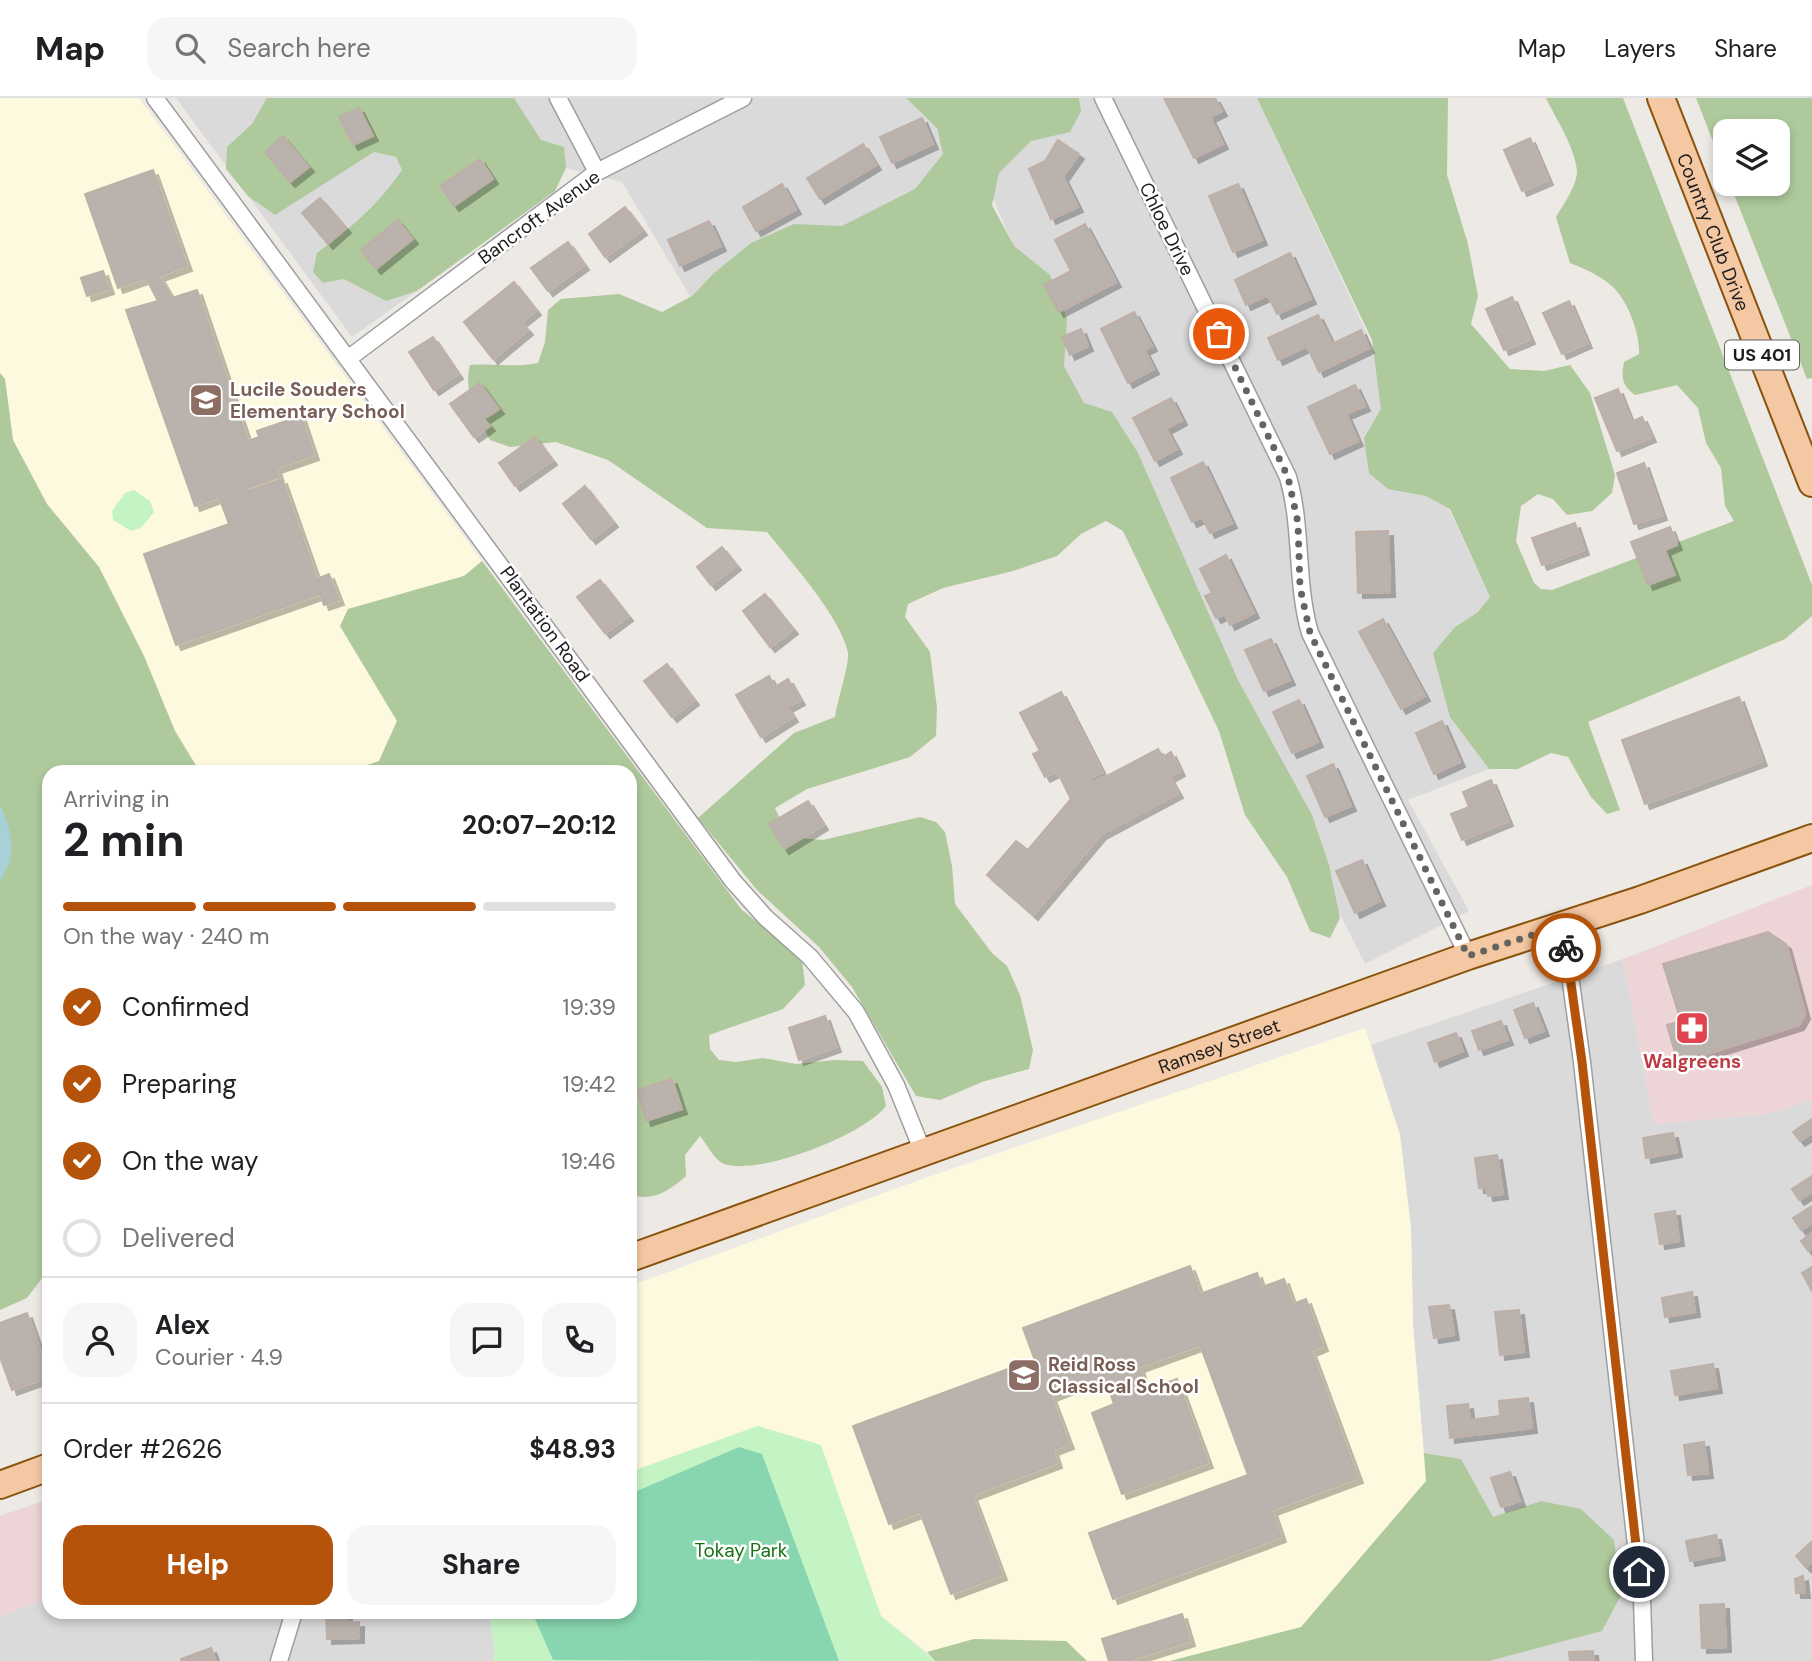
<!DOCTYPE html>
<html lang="en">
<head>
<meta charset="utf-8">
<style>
	:root { --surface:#fff; --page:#f6f6f6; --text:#202124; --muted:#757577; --line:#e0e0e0; --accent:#b45309 }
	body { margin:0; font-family:"DM Sans",sans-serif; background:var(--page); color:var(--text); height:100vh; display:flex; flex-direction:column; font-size:26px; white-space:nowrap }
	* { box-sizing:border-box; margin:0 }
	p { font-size:23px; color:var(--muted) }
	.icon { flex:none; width:38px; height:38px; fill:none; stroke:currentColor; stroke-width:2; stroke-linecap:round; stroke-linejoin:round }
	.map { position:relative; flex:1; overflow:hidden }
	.drawer { position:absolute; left:42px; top:667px; width:595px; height:854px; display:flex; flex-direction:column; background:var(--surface); border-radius:21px; box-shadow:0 4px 10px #0003 }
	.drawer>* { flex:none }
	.fabs { position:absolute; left:1713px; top:21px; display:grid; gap:14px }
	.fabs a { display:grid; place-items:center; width:77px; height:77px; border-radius:14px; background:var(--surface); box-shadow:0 4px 10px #0003; font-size:35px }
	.pin { position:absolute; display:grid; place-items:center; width:60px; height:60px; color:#fff; margin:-30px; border:4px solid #fff; border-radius:50%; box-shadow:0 2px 7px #0007 }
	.courier { position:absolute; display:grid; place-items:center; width:70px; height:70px; margin:-35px; border:5px solid #b45309; border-radius:50%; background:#fff; color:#222; box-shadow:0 2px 9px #0007 }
	.head em { font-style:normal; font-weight:700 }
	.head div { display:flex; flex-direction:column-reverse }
	.head { display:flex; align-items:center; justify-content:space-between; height:119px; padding:0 21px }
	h1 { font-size:46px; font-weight:700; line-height:52px }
	.bar { display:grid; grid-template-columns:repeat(4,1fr); gap:10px 7px; align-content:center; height:84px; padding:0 21px }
	.bar i { height:9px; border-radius:5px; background:var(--line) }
	.bar .current { background:var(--accent) }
	.bar p { grid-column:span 4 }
	.line { display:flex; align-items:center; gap:18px; padding:0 21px; border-top:2px solid var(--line) }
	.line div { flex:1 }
	.round { display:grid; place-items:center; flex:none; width:74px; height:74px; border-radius:21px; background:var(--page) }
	ol { padding:0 21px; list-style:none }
	li { display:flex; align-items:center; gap:21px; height:77px }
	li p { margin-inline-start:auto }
	li .icon { padding:7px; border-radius:50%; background:var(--accent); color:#fff; stroke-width:4 }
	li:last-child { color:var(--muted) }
	li i { width:38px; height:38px; border:4px solid var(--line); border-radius:50% }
	.cta { display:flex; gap:14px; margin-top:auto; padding:14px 21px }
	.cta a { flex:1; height:80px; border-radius:21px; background:var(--accent); color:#fff; font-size:28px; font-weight:700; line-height:80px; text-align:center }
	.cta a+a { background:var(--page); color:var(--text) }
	header { display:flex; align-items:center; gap:42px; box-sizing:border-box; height:98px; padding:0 35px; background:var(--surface); border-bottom:2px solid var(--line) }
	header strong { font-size:33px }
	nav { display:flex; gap:38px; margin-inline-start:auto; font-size:24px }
	.search { width:490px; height:63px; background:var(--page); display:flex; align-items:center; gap:18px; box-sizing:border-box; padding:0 24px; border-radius:21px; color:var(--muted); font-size:26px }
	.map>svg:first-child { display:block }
	.residential { fill:#dbdada }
	.commercial { fill:#edd4d6 }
	.education { fill:#fcf9de }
	.forest { fill:#aec99c }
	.park { fill:#c5f4c4 }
	.pitch { fill:#88d6b0 }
	.water { fill:#a8d1d7 }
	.building { fill:#bab2ad; stroke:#beafa7; stroke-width:2; filter:url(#shadow) }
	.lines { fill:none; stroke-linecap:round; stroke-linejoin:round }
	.street-casing { stroke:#9e9e9e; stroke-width:19 }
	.primary-casing { stroke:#89530d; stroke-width:30 }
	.street { stroke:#fff; stroke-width:16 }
	.primary { stroke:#f3c8a3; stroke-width:26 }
	.done { stroke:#666463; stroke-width:7; stroke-dasharray:0 12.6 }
	.route { stroke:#b45309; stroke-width:9 }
	.labels { text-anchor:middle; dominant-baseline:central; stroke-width:5; stroke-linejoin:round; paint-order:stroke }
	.shield { fill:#fff; stroke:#616161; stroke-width:2 }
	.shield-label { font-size:18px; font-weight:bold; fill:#1d1d1d }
	.street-label { font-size:19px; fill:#1d1d1d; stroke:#fff }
	.education-label { font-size:19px; font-weight:bold; fill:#785e54; stroke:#fff; text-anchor:start }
	.health-label { font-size:19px; font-weight:bold; fill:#be3a42; stroke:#fff }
	.park-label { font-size:19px; fill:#177115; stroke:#fff }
</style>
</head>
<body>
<header>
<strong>Map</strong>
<div class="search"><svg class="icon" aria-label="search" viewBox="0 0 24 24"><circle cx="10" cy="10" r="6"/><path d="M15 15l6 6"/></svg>Search here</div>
<nav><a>Map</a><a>Layers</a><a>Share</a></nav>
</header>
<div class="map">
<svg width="1812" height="1563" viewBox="0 0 1812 1563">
	<defs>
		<filter id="shadow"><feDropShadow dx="5" dy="5" stdDeviation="0" flood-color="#0004"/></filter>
	</defs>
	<rect width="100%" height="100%" fill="#ede9e4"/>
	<g class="residential">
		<path d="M176,0H1257L1490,499L1478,514L1455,529L1450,619L1489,671L1408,702L1469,813L1365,866L1064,268L984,79L700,215L622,84L566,70L417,193L352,239Z"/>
		<path d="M1623,861L1654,1026L1769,1016L1812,1002V1563H1489L1602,1533L1581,1411L1541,1403L1493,1420L1461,1361L1424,1355L1413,1227L1411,1130L1400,1037L1371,947Z"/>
		<path d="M49,1501V1514H489L495,1554L493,1563H0V1518Z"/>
	</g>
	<g class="commercial">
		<path d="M1812,787V1002L1769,1016L1654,1026L1623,861Z"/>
		<path d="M49,1401V1501L0,1518V1418Z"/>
	</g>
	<g class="education">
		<path d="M0,0H139L482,463L464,478L348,511L340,529L397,623L379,663L348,674H200L175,633L144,558L99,469L47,406L13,342L5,282L0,275Z"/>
		<path d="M1365,930L1400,1037L1411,1130L1413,1227L1426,1383L1301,1530L1170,1563H1087L1066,1543L974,1541L927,1554L881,1518L820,1347L758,1328L630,1374V1188L922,1081Z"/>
	</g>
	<g class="forest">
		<path d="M267,0H514L541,42L564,49L566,70L555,93L417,193L386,203L344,181L323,185L313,174L317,155C351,130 378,107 402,72L396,59L374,54L275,117L248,98L226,71L227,49L252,26Z"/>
		<path d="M906,0H1079L1081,13L1070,34L1031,43L999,75L992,107L1014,148L1050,177L1067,221L1064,268L1084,305L1112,314L1138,355L1238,582L1312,717L1329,767L1340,820L1330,840L1310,833L1287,779L1245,717L1219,633L1123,433L1106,423L1081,436L1057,458L1013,473L943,490L908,506L905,519L930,554L937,610L936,638L910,659L807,691L775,710L788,739L823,742L920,719L936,724L945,734L952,768L955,806L992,855L1007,868L1020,897L1033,952L1029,971L982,984L940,1002L916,998L852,889L819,849L757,792L698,720L794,635L835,619C837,603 849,569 848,555C843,522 789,461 767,434L707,430L608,362L556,344L510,349L490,342C477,317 463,295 470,267C493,265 516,270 538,265L545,244L548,212L561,201L619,196L662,214L692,198L714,175L751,145L794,126L842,128L915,91L943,56L937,30Z"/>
		<path d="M1257,0H1448L1447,77L1468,146L1478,198L1471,226L1510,271L1544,273L1570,267L1590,295L1615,377L1612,395L1592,413L1567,417L1553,401L1538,396L1521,408L1516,443L1534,485L1541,491L1552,492L1734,423L1725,408L1721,370L1706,345L1698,310L1677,287L1635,297C1622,287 1621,280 1624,264L1639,256C1640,236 1629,206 1614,190C1602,178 1585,171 1570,165L1556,119C1563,107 1577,88 1577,73C1575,49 1556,21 1546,0H1623L1812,487V518L1785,541L1588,624L1620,712L1607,716L1591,699L1568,659L1551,655L1518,671H1489L1450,619L1433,555L1455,529L1478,514L1490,499L1450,411L1426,398L1388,391L1369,375L1364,340L1381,311L1372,242Z"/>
		<path d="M1696,0H1812V280L1807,281L1730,86H1778V33H1726L1725,74Z"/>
		<path d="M0,275L5,281L13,342L47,406L99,469L144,558L175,633L200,674H49V1171L27,1200L0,1212Z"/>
		<path d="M482,463L741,811L802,861L805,887L783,911L709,937L710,951L719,962L736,964L763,960L796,966L835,962L863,963L882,989L886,1008C864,1037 760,1078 724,1066C714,1062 707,1046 700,1038L685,1057L686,1078C671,1092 651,1105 630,1096V674H349L379,663L397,623L340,528L348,511L464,478Z"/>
		<path d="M1424,1355L1461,1361L1493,1419L1541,1403L1581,1411L1614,1442L1621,1497L1602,1533L1489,1563H1170L1301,1529L1426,1383Z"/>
		<path d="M974,1541L1066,1543L1087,1563H935L927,1554Z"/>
	</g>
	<g class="park">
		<path d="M134,392L150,403L154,414L141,430L131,433L113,422L112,413L125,395Z"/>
		<path d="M758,1328L821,1347L881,1518L935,1563H493L495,1554L489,1514H630V1374Z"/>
	</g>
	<path class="pitch" d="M739,1349L762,1356L839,1563L553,1562L532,1514H630V1396Z"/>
	<path class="water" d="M0,707C12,732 18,759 0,782Z"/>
	<g class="building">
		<path d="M1164,0H1215L1222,13L1210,19L1223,46L1194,60Z"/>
		<path d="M359,10L373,38L353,47L339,19Z"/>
		<path d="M922,20L933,46L892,65L880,39Z"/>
		<path d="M283,38L309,69L290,84L265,54Z"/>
		<path d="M1530,40L1548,82L1522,93L1504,52Z"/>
		<path d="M1058,42L1079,56L1063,79L1078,109L1051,121L1029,71L1045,63Z"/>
		<path d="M863,46L876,67L820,101L807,80Z"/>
		<path d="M480,61L493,81L454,108L440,88Z"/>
		<path d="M153,72L187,168L159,178L172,200L197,192L248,343L259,339L257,333L301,318L314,357L276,370L279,379L248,390V393L282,381L317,481L329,476L339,502L324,507L320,496L176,547L144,456L229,426L219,399L195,408L126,212L158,203L146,180L118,190L85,96Z"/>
		<path d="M782,86L796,111L756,133L743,109Z"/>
		<path d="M1238,86L1262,142L1233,154L1209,98Z"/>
		<path d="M320,100L346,130L328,146L302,115Z"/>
		<path d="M625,109L642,132L605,159L589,136Z"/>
		<path d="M398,122L413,141L376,171L361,152Z"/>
		<path d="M709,123L721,148L680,168L668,142Z"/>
		<path d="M1085,126L1116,184L1059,214L1044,187L1071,173L1055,142Z"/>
		<path d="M568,144L584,167L548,193L531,170Z"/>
		<path d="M1290,155L1311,201L1277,216L1268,197L1246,207L1235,182Z"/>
		<path d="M103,173L109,191L87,198L81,180Z"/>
		<path d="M514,184L536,212L521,224L528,232L493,261L464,224Z"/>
		<path d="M1512,199L1530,241L1504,252L1486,211Z"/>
		<path d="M1569,203L1587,245L1562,256L1543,215Z"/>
		<path d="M1134,214L1152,248L1144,252L1154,271L1128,285L1101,231Z"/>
		<path d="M1318,217L1332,246L1361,232L1369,250L1319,274L1307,248L1278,262L1268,240Z"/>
		<path d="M1081,231L1088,248L1070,257L1062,239Z"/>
		<path d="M433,239L458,276L434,292L409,254Z"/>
		<path d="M480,285L499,311L484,321L490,328L474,339L450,306Z"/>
		<path d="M1355,287L1365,308L1346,316L1358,343L1330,356L1308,309Z"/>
		<path d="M1618,291L1631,324L1642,319L1651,339L1617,353L1595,300Z"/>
		<path d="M1171,300L1182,322L1166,331L1177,351L1155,363L1133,320Z"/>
		<path d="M535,339L552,362L515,388L499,365Z"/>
		<path d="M1203,364L1232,425L1210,435L1202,419L1192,424L1171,380Z"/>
		<path d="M1644,365L1662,417L1634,426L1617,375Z"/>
		<path d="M585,388L613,424L591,441L563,406Z"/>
		<path d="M1575,425L1584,452L1542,467L1532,440Z"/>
		<path d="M1670,429L1677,447L1665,452L1675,477L1648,487L1631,444Z"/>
		<path d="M1388,433L1390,494L1358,495L1356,434Z"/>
		<path d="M722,449L736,467L711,487L697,469Z"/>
		<path d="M1226,457L1254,515L1230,527L1225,516L1216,520L1205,498L1212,495L1200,471Z"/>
		<path d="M600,482L628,518L605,535L577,499Z"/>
		<path d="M765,496L793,531L770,549L743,513Z"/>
		<path d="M1383,521L1425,598L1401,611L1359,534Z"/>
		<path d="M1271,541L1290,582L1264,593L1245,552Z"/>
		<path d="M667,566L694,602L672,619L644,583Z"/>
		<path d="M769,578L775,589L788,581L800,602L787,609L793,619L761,639L736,597Z"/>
		<path d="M1061,594L1102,674L1089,680L1092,686L1158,651L1163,659L1171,654L1180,673L1169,679L1178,695L1101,736L1033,817L987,777L1016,743L1028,752L1071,701L1057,673L1045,679L1033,656L1040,653L1020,615Z"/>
		<path d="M1739,599L1762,663L1645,706L1622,642Z"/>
		<path d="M1299,602L1318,644L1292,655L1273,614Z"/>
		<path d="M1442,623L1460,664L1434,676L1416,635Z"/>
		<path d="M1333,666L1351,708L1325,719L1307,678Z"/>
		<path d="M1491,682L1508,723L1462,742L1451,716L1469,709L1463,694Z"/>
		<path d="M808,703L823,727L784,751L769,726Z"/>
		<path d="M1362,762L1380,803L1355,815L1336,773Z"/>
		<path d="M1768,834L1786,846L1805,916L1799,927L1678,965L1667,927L1681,923L1663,866Z"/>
		<path d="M1533,905L1544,933L1525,940L1514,912Z"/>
		<path d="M825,918L836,949L799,962L789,930Z"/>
		<path d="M1501,923L1508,942L1479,952L1472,933Z"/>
		<path d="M1456,935L1463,953L1435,964L1428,945Z"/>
		<path d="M672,981L682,1011L646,1023L637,992Z"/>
		<path d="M1812,1021V1035L1800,1043L1793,1034Z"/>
		<path d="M1673,1035L1677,1054L1646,1060L1643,1040Z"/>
		<path d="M1497,1057L1503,1096L1488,1098L1486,1089L1479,1090L1475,1060Z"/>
		<path d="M1812,1078V1094L1799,1102L1792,1091Z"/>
		<path d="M1812,1108V1125L1801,1132L1793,1120Z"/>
		<path d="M1675,1113L1679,1143L1660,1146L1655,1116Z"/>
		<path d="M1812,1135V1150L1808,1153L1801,1143Z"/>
		<path d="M1190,1168L1200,1196L1257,1175L1262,1189L1284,1181L1293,1206L1306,1201L1323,1248L1311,1253L1358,1380L1272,1412L1281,1439L1113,1501L1089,1435L1248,1377L1200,1247L1139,1269L1147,1292L1177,1281L1208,1365L1122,1396L1092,1315L1114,1306L1104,1278L1051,1298L1069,1346L1053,1352L1057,1365L972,1397L1002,1477L951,1496L920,1414L889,1426L853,1328L1016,1268L1023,1285L1041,1279L1023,1230Z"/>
		<path d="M1812,1169V1193L1802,1175Z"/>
		<path d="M1692,1194L1695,1214L1665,1219L1662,1200Z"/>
		<path d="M1449,1207L1454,1237L1434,1240L1429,1209Z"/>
		<path d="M1519,1212L1524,1254L1500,1257L1495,1214Z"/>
		<path d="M27,1215L49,1279L12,1292L0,1259V1225Z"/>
		<path d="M1713,1266L1717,1290L1675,1297L1671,1273Z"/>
		<path d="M1528,1300L1532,1330L1450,1340L1447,1308L1468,1306L1470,1322L1500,1318L1499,1303Z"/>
		<path d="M1704,1344L1708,1375L1688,1377L1684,1347Z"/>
		<path d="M1510,1374L1520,1403L1501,1409L1491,1380Z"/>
		<path d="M1716,1437L1720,1457L1690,1463L1686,1443Z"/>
		<path d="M1812,1443V1464L1806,1469L1796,1458Z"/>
		<path d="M1803,1478L1805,1495H1796L1795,1481Z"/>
		<path d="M1724,1506L1726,1549L1702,1550L1700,1507Z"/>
		<path d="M326,1514H347V1525L359,1524V1540L327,1541Z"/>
		<path d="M1182,1516L1190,1543L1127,1563H1109L1102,1541Z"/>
		<path d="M211,1550L216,1563H182L181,1561Z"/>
		<path d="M1593,1553L1594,1563H1570L1569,1554Z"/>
	</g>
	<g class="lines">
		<g class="street-casing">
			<g id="street">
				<path d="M155,0L733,783L765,819L810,859L856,914L896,987L923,1054"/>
				<path d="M558,0L597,74"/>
				<path d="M1103,0L1288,379C1303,431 1295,483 1310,535L1468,858"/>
				<path d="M349,260L597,74L743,0"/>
				<path d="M1563,827L1582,964L1642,1501L1644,1563"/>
				<path d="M279,1563L294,1514"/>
			</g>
		</g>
		<g class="primary-casing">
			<g id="primary">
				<path id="s1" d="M1661,0L1812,385"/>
				<path id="s2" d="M630,1160L1468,858L1640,802L1812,740"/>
				<path d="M0,1387L49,1369"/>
			</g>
		</g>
		<use href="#street" class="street"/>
		<use href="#primary" class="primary"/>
	</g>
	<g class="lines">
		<path class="done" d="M1219,236L1288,379L1298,425L1300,489L1310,535L1468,858L1563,827L1566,850"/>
		<path class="route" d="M1566,850L1582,964L1639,1474"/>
	</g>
	<defs>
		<g id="school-square" transform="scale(1.75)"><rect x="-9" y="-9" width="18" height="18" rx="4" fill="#8d6e63" stroke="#fff"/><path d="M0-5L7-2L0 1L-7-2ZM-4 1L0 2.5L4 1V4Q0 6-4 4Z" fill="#fff"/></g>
		<g id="pharmacy-square" transform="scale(1.75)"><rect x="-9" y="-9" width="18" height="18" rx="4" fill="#e0444e" stroke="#fff"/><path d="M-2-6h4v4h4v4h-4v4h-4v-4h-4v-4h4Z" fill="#fff"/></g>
	</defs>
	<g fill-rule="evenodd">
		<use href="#school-square" x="206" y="302"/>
		<use href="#pharmacy-square" x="1692" y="930"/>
		<use href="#school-square" x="1024" y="1277"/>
	</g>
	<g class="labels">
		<rect class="shield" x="1725" y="242.5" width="74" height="29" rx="5"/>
		<g class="shield-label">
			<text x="1762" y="257">US 401</text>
		</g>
		<g class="street-label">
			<text transform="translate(539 119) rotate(-36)">Bancroft Avenue</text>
			<text transform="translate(1167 131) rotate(64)">Chloe Drive</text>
			<text stroke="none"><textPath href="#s1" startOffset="144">Country Club Drive</textPath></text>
			<text transform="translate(545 526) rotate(54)">Plantation Road</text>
			<text stroke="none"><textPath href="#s2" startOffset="626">Ramsey Street</textPath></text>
		</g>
		<g class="education-label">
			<text x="230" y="291">Lucile Souders<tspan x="230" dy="22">Elementary School</tspan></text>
			<text x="1048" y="1266">Reid Ross<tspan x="1048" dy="22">Classical School</tspan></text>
		</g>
		<g class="health-label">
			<text x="1692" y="963">Walgreens</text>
		</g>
		<g class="park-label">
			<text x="741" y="1452">Tokay Park</text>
		</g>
	</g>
</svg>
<div class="fabs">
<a><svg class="icon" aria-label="layers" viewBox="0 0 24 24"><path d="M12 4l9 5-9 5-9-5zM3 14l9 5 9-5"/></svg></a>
</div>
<div class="pin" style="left:1219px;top:236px;background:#ea580c"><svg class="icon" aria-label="bag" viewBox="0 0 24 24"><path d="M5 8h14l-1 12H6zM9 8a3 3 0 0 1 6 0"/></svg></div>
<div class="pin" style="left:1639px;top:1474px;background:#1f2937"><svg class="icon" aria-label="home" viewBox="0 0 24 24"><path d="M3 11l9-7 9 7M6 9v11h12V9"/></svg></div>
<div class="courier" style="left:1566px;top:850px"><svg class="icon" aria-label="bike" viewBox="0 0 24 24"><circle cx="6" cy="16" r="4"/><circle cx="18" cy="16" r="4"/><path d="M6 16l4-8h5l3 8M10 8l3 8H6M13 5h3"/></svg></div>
<section class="drawer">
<div class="head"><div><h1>2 min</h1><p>Arriving in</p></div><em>20:07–20:12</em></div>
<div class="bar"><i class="current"></i><i class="current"></i><i class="current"></i><i></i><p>On the way · 240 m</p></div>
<ol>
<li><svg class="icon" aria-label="check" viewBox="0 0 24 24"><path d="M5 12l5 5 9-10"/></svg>Confirmed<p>19:39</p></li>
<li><svg class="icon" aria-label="check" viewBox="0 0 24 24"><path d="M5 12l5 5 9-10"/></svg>Preparing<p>19:42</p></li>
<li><svg class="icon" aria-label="check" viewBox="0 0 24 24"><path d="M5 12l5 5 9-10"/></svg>On the way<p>19:46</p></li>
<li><i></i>Delivered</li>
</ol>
<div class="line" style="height:126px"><a class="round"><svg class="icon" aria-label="person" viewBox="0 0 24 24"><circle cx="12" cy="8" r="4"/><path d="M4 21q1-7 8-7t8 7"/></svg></a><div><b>Alex</b><p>Courier · 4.9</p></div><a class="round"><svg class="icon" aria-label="chat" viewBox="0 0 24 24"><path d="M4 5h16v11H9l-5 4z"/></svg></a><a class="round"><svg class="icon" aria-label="phone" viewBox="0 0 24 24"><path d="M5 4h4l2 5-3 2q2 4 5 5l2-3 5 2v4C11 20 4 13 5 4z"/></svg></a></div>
<div class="line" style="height:91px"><div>Order #2626</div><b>$48.93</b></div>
<div class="cta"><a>Help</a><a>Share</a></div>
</section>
</div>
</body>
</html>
